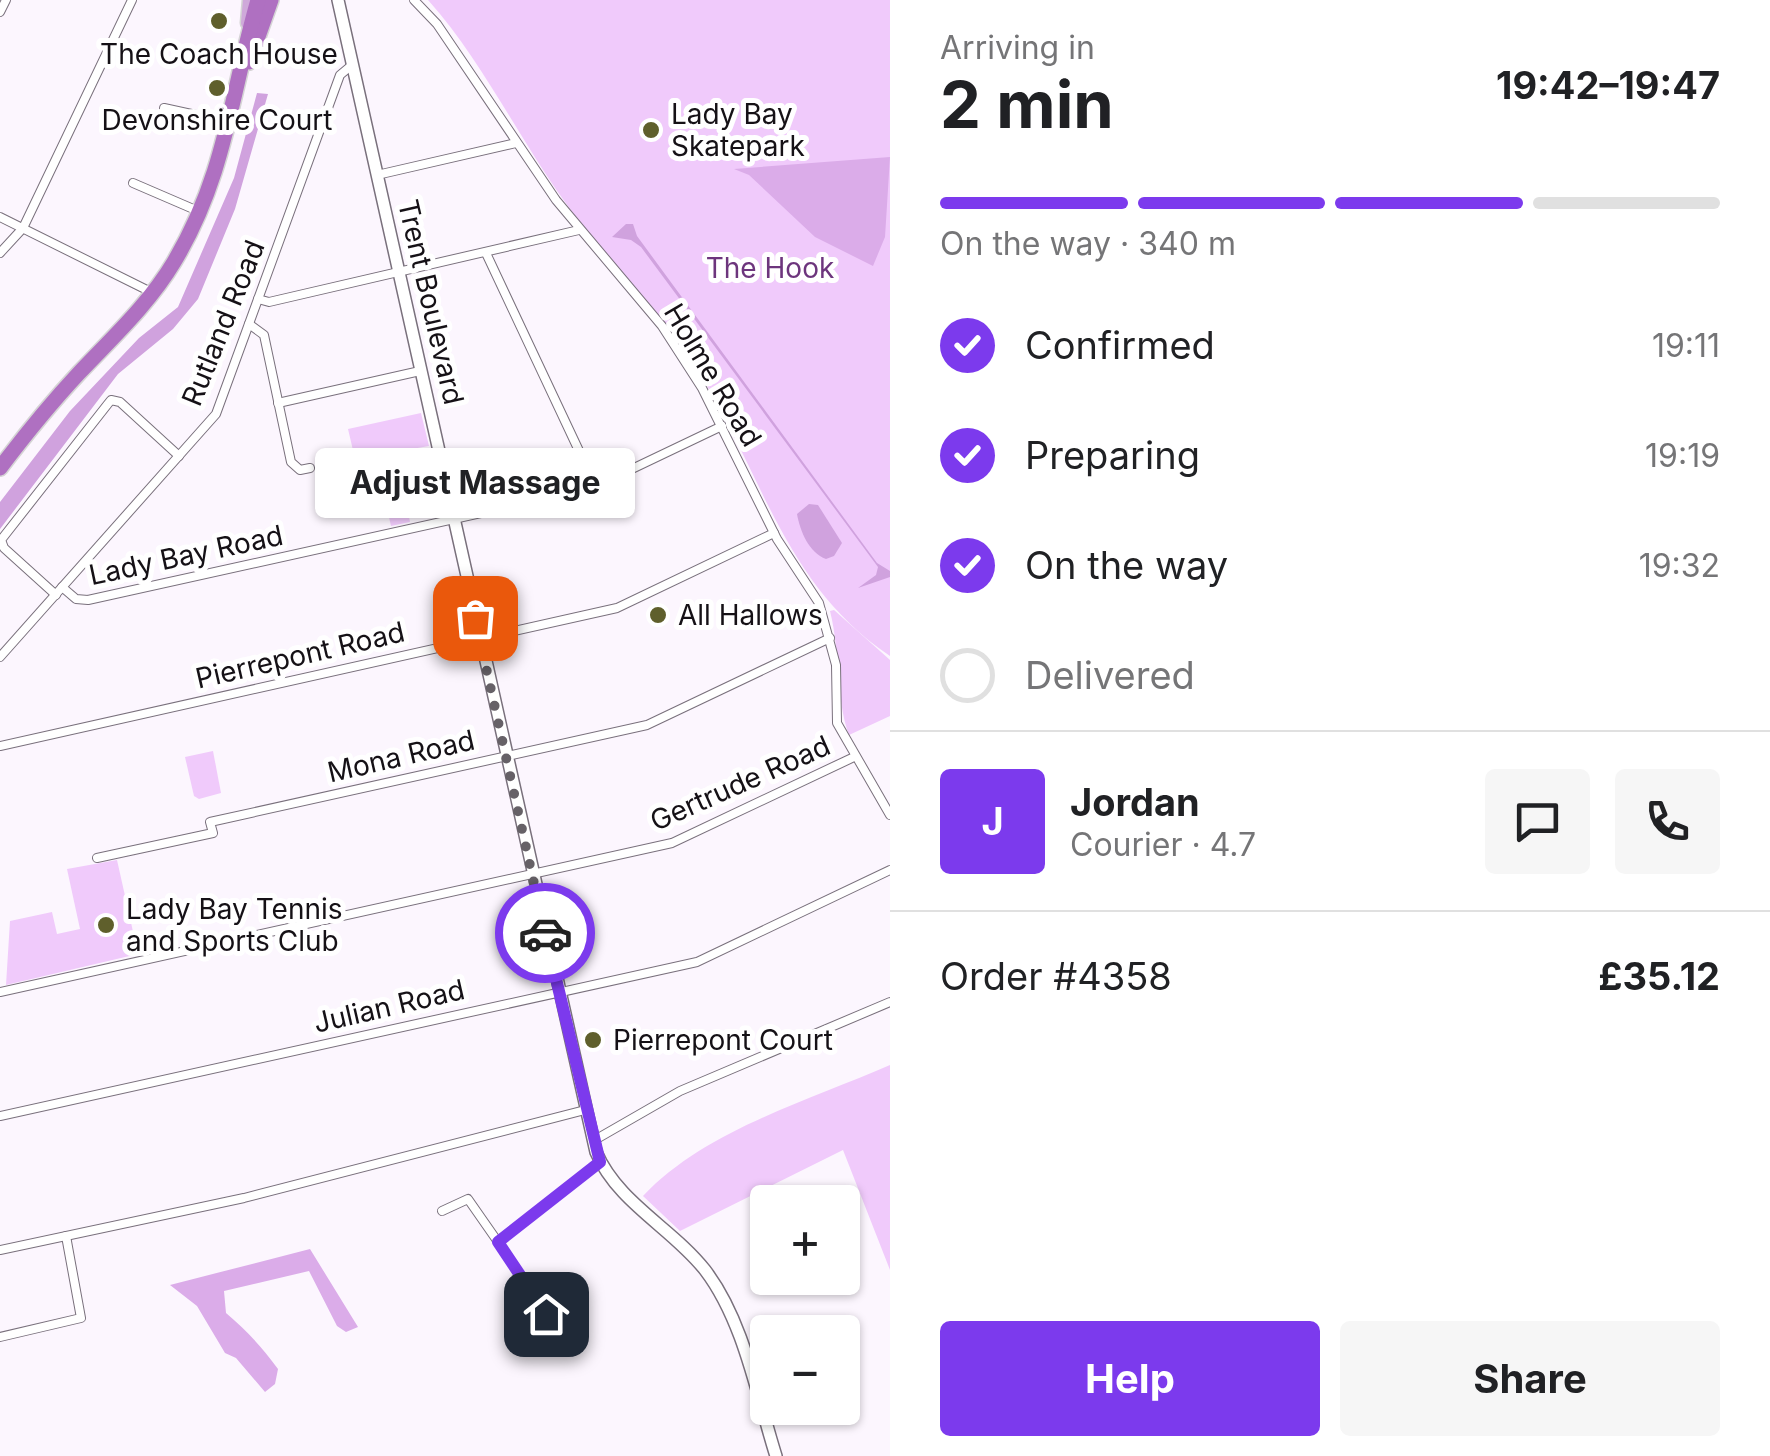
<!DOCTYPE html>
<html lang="en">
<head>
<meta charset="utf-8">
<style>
	:root { --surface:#fff; --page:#f6f6f6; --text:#202124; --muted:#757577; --line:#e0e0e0; --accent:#7c3aed }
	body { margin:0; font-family:Inter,sans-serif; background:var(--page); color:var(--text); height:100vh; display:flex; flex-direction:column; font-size:38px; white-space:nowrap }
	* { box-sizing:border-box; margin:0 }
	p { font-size:32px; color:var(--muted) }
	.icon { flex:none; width:55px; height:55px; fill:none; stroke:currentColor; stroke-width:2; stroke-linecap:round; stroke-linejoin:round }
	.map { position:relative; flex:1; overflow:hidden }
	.sheet { display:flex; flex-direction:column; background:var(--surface); width:880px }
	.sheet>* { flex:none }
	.fabs { position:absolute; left:750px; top:1185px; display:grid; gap:20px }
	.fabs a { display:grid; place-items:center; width:110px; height:110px; border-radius:10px; background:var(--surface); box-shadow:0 2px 8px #0004; font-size:50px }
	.pin { position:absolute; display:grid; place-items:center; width:85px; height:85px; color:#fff; margin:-42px; border-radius:20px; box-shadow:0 5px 15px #0006 }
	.courier { position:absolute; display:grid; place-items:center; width:100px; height:100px; margin:-50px; border:8px solid #7c3aed; border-radius:50%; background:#fff; color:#222; box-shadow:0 2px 12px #0007 }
	.bubble { position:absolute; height:70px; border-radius:10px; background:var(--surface); box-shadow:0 2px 8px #0004; font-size:32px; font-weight:700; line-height:70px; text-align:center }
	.head em { font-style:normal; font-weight:700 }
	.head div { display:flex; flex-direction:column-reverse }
	.head { display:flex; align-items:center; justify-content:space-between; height:170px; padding:0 50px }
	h1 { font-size:65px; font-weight:700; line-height:75px }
	.bar { display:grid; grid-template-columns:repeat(4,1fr); gap:15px 10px; align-content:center; height:120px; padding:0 50px }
	.bar i { height:12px; border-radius:8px; background:var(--line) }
	.bar .active { background:var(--accent) }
	.bar p { grid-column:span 4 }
	.line { display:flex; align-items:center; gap:25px; padding:0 50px; border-top:2px solid var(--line) }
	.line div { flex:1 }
	.round { display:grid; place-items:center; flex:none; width:105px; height:105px; border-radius:10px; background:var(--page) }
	ol { padding:0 50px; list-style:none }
	li { display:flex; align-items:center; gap:30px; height:110px }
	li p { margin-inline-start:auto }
	li .icon { padding:10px; border-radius:50%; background:var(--accent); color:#fff; stroke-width:4 }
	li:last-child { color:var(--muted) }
	li i { width:55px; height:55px; border:5px solid var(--line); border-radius:50% }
	.button { display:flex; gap:20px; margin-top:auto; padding:20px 50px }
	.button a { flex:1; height:115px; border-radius:10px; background:var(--accent); color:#fff; font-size:40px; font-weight:700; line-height:115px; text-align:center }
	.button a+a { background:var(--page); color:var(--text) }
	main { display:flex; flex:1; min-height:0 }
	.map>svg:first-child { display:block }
	.green { fill:#f0cafb }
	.forest { fill:#dbace9 }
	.water { fill:#d0a2de }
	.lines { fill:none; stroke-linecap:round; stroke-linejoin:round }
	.street-casing { stroke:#79707c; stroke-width:10 }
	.secondary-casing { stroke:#79707c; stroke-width:14 }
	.primary-casing { stroke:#d5d4d5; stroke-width:15 }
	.highway-casing { stroke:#d5d4d5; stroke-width:18 }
	.street { stroke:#fff; stroke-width:8 }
	.secondary { stroke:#fff; stroke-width:11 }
	.primary { stroke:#cfa9da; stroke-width:12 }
	.highway { stroke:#af70c1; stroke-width:15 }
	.done { stroke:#666167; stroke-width:10; stroke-dasharray:0 18 }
	.route { stroke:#7c3aed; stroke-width:12 }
	.poi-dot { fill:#5f5f2c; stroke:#fff; stroke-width:4 }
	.labels { text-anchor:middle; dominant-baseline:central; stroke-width:10; stroke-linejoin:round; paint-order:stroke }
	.poi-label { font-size:28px; fill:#151116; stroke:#fff; text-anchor:start }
	.park-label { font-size:28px; fill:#6d357d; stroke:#fff }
	.street-label { font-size:28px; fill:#151116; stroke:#fff }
</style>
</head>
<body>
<main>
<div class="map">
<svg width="890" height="1456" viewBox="0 0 890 1456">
	<rect width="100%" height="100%" fill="#fcf6fe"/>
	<g class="green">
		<path d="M428,0H890V656C785,585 764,478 701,376C661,313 608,263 565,202C518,137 481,59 428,0Z"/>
		<path d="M421,413L429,446L377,455L374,450L371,457L356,463L348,429Z"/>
		<path d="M436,479L439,509L433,510L429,497L418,499V504L407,506L410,522L391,526L383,491Z"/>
		<path d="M834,610L890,660V716L849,735C835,696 841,655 830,611Z"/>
		<path d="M213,751L221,793L199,799L194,796L185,757Z"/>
		<path d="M117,860L138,954L6,985L10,921L52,912L57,934L80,929L67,869Z"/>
		<path d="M890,1065V1270L843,1150L680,1231L643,1196C705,1130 808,1101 890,1065Z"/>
	</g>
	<g class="forest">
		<path d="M890,157L885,237L873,266L815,237L749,175L734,169Z"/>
		<path d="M310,1249L358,1327L346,1332L337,1326L309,1271L224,1291L226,1313C246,1330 263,1348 278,1369L275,1384L265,1392L236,1358L225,1353L197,1306L170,1285Z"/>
	</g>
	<g class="water">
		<path d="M257,93L268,94L235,209L198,299L173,329L118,374L0,529V502L70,411L139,338L178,307L234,178Z"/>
		<path d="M626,224H633L637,236L877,563L890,571V577L858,588L876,575L878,567L641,247L631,240L612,237Z"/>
		<path d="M809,504L818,505L842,543L834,556L826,559C809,553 800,531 797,514Z"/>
	</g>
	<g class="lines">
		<g class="street-casing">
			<g id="street">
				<path d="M414,0L437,24L556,200L662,326L702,388L777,539L819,603L836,665L837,723L890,815"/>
				<path d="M0,12L6,0"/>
				<path d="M164,108L228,122"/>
				<path d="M377,175L516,143"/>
				<path d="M133,183L198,211"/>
				<path d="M0,217L153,293"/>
				<path d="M0,253L23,228L132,0"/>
				<path d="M486,253L596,487"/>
				<path d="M258,299L269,302L579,230"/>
				<path d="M249,324L264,335L291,462L300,470L310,468"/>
				<path d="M278,403L420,371"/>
				<path d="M62,587L76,599L88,600L590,489L722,426"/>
				<path d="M56,595L4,548L1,540L107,405L111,400L120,402L179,456"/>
				<path d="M0,657L216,414L340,75L352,65"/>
				<path d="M0,746L617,608L774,533"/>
				<path d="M97,858L213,833L210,822L647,725L830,638"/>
				<path d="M0,992L672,843L854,757"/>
				<path d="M0,1116L697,962L890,870"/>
				<path d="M593,1141L680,1091L890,1002"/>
				<path d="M442,1211L468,1199L498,1242"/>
				<path d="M0,1250L244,1198L585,1110"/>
				<path d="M533,1331L550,1320L498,1242L600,1162"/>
				<path d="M0,1337L81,1318L66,1236"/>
				<path d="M787,1408L789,1412"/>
			</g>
		</g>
		<g class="secondary-casing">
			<path id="secondary" d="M338,0L596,1152C618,1203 672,1228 705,1270C744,1321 757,1396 776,1456"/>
		</g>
		<g class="primary-casing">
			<path id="primary" d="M247,23L249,0"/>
		</g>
		<g class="highway-casing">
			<g id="highway">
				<path d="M249,62L271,0"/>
				<path d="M0,468C25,435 51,403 79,373C112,338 149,304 174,262C226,175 231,93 258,0"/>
			</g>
		</g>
		<use href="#street" class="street"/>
		<use href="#secondary" class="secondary"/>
		<use href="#primary" class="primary"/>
		<use href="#highway" class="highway"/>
	</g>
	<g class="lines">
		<path class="done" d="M475,618L545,933"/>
		<path class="route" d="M545,933L600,1162L498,1242L546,1314"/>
	</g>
	<g class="poi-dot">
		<circle cx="219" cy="21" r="10"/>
		<circle cx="217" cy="88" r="10"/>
		<circle cx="651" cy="130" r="10"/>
		<circle cx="658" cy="615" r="10"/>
		<circle cx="106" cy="925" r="10"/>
		<circle cx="593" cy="1040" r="10"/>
	</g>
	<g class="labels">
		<g class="poi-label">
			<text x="219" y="54" text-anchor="middle">The Coach House</text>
			<text x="671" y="114">Lady Bay<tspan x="671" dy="32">Skatepark</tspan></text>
			<text x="217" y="120" text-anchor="middle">Devonshire Court</text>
			<text x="678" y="615">All Hallows</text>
			<text x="126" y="909">Lady Bay Tennis<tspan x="126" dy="32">and Sports Club</tspan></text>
			<text x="613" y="1040">Pierrepont Court</text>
		</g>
		<g class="park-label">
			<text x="770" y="268">The Hook</text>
		</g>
		<g class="street-label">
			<text transform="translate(431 302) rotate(77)">Trent Boulevard</text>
			<text transform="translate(223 323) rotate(-68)">Rutland Road</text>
			<text transform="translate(713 375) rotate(59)">Holme Road</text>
			<text transform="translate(186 555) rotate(-12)">Lady Bay Road</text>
			<text transform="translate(300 655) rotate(-13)">Pierrepont Road</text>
			<text transform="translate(401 756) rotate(-13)">Mona Road</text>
			<text transform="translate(740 783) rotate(-24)">Gertrude Road</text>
			<text transform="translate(389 1006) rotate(-13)">Julian Road</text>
		</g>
	</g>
</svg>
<div class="fabs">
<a>+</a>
<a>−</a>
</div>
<div class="pin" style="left:475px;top:618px;background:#ea580c"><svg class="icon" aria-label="bag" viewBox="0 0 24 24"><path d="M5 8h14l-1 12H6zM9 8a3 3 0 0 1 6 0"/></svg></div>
<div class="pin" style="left:546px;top:1314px;background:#1f2937"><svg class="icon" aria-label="home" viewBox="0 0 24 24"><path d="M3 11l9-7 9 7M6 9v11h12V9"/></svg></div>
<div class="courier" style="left:545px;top:933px"><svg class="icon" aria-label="car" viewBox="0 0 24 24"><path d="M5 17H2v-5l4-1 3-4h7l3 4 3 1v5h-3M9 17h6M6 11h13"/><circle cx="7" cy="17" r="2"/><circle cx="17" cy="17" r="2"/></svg></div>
<div class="bubble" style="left:315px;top:448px;width:320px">Adjust Massage</div>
</div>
<section class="sheet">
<div class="head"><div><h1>2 min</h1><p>Arriving in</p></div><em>19:42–19:47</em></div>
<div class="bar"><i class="active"></i><i class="active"></i><i class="active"></i><i></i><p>On the way · 340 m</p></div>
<ol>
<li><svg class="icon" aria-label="check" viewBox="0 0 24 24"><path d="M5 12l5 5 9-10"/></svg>Confirmed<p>19:11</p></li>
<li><svg class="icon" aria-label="check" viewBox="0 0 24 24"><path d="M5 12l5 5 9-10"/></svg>Preparing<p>19:19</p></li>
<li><svg class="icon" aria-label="check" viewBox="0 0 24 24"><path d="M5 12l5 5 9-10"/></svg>On the way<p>19:32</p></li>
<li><i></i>Delivered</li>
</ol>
<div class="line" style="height:180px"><b class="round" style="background:var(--accent);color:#fff">J</b><div><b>Jordan</b><p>Courier · 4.7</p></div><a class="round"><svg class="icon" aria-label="chat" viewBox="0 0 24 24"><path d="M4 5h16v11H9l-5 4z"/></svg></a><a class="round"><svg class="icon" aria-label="phone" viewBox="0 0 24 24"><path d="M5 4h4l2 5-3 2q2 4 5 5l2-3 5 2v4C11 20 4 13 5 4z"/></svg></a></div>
<div class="line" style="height:130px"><div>Order #4358</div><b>£35.12</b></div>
<div class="button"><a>Help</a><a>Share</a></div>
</section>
</main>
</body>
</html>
